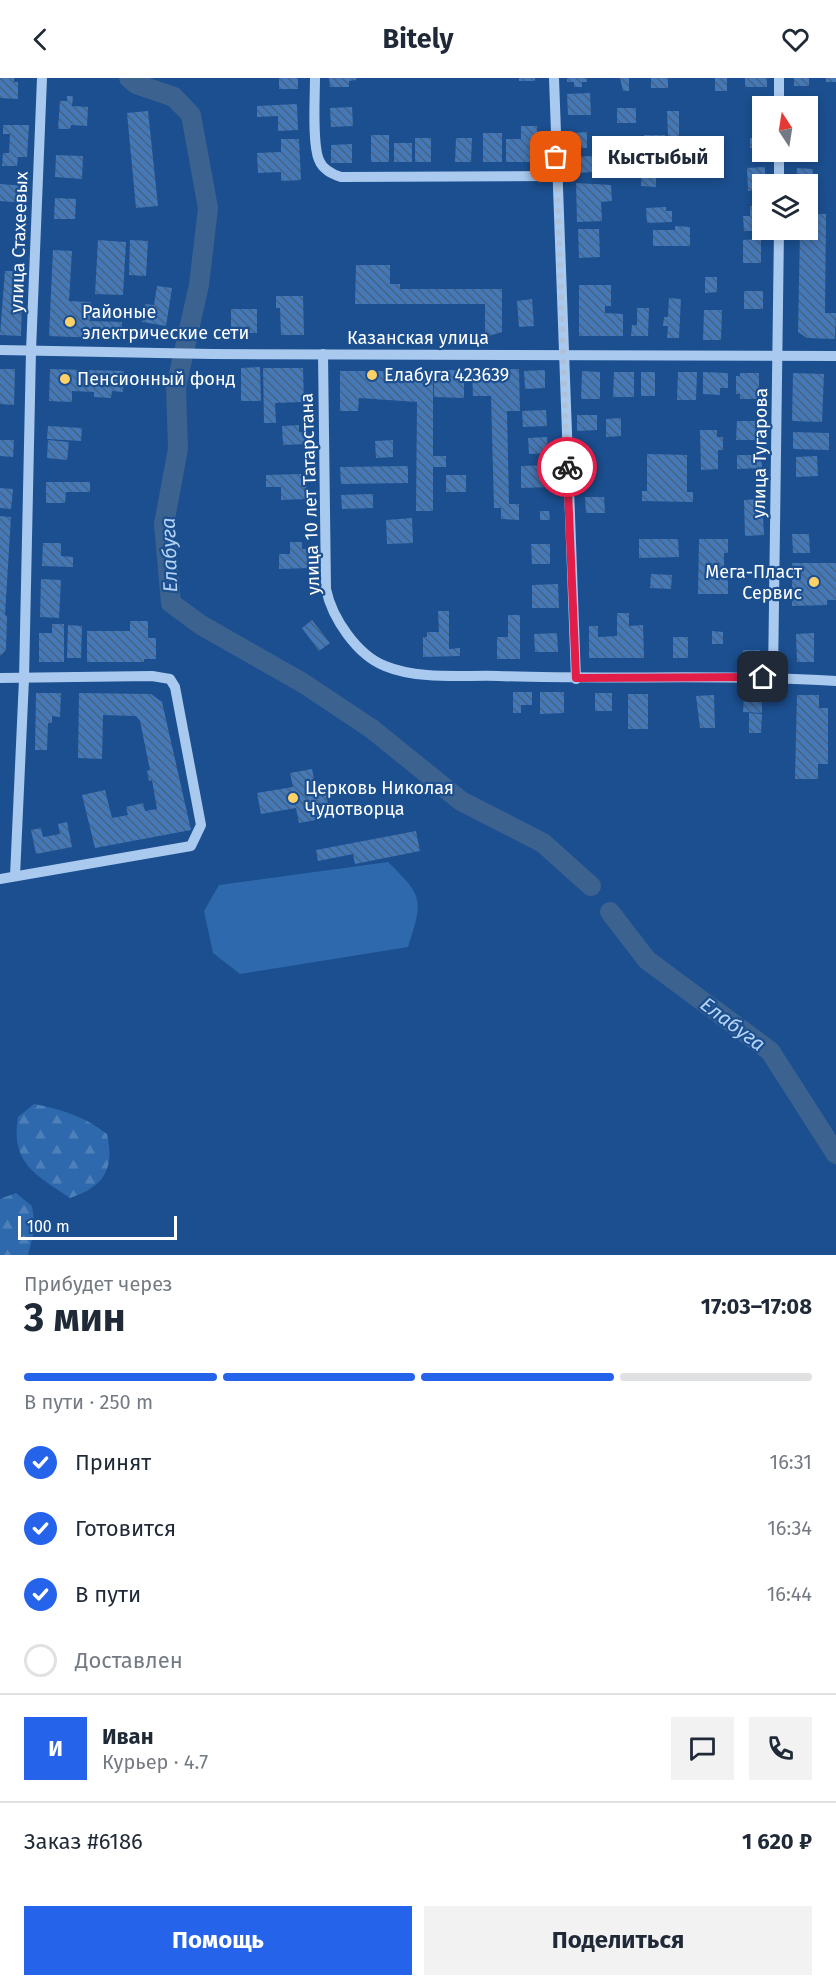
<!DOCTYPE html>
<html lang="ru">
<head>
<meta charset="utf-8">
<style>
	:root { --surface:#fff; --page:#f2f2f3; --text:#1f2937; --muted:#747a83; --line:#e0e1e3; --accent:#2563eb }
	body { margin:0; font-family:"Fira Sans",sans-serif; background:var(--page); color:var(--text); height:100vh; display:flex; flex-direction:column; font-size:22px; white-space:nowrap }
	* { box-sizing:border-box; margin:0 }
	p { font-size:20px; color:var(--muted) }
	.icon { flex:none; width:33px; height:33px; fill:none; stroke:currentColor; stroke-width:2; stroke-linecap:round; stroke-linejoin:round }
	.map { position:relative; height:1177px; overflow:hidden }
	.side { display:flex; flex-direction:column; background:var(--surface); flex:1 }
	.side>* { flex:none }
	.needle { width:39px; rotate:348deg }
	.controls { position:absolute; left:752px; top:18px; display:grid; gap:12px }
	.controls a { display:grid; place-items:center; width:66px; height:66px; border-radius:0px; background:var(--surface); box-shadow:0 3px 9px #0003; font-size:30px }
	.scale { position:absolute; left:18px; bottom:15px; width:159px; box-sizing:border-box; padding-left:6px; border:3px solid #fff; border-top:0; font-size:16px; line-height:21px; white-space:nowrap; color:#fff; -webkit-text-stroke:4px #1b4f8f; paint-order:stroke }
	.pin { position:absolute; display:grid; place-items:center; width:51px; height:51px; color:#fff; margin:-26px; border-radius:12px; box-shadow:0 3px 9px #0006 }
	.courier { position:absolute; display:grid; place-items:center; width:60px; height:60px; margin:-30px; border:4px solid #e11d48; border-radius:50%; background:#fff; color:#222; box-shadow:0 2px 8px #0007 }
	.bubble { position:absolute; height:42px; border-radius:0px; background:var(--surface); box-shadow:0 3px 9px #0003; font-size:20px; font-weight:700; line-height:42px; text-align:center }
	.head em { font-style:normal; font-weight:700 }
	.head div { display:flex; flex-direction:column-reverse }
	.head { display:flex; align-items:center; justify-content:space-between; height:102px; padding:0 24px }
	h1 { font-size:39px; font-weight:700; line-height:45px }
	.bar { display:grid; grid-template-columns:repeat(4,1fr); gap:9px 6px; align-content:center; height:72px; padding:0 24px }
	.bar i { height:8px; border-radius:4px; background:var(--line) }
	.bar .selected { background:var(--accent) }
	.bar p { grid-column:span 4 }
	.line { display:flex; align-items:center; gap:15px; padding:0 24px; border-top:2px solid var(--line) }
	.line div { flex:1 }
	.round { display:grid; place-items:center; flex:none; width:63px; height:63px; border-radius:0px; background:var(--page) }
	ol { padding:0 24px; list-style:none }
	li { display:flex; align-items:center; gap:18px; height:66px }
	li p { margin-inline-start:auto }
	li .icon { padding:6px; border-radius:50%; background:var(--accent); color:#fff; stroke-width:4 }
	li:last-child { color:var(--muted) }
	li i { width:33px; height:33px; border:3px solid var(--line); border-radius:50% }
	.button { display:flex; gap:12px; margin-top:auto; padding:12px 24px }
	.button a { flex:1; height:69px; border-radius:0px; background:var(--accent); color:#fff; font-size:24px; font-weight:700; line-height:69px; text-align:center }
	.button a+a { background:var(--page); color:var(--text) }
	header { display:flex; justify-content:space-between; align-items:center; height:78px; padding:0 24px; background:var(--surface); font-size:27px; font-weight:700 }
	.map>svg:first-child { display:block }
	.grass { fill:#2e69ad }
	.forest { fill:url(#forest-firs) }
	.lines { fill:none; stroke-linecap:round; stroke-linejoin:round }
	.river { stroke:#3c6290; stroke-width:20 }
	.building { fill:url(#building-back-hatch) }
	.minor { stroke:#a9c9ee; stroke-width:10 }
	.done { stroke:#afc1d8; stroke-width:6; stroke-dasharray:0 10.8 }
	.route { stroke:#e11d48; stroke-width:8 }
	.poi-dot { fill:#ffd166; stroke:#1b4f8f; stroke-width:2 }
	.labels { text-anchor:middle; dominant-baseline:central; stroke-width:4.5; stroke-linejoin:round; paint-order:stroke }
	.street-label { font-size:18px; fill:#fff; stroke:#1b4f8f }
	.poi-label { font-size:18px; fill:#fff; stroke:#1b4f8f; text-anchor:start }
	.water-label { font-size:20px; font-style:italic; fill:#b5d3f5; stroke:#1b4f8f }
</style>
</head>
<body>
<header><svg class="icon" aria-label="back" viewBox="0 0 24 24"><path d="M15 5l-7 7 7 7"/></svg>Bitely<svg class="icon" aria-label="heart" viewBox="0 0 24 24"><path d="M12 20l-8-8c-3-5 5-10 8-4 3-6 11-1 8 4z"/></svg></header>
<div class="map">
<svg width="836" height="1177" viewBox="0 0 836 1177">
	<defs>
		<pattern id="forest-firs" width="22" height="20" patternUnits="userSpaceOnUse" patternTransform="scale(1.5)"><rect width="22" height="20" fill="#2e69ad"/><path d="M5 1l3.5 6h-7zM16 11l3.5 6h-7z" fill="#4d80b9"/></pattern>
		<pattern id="building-back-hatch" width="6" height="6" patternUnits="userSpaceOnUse" patternTransform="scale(1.5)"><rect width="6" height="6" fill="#4478b7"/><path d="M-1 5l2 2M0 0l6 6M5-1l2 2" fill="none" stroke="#486282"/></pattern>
	</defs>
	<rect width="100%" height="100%" fill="#1b4f8f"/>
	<path class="grass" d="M388,784C424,819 423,822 408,869L240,896L213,875L204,833L219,807Z"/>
	<g class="forest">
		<path d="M34,1026C62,1031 85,1039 107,1056C115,1091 104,1109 70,1120C36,1097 10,1085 18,1039Z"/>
		<path d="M16,1115L32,1128L35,1149L28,1177H0V1121Z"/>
	</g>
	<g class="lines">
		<g class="river">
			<path d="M129,0L136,6L174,19L191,37L208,130L199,207L176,309L178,371L164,446L171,525L201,547L303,605L372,651L461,723L543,765L591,808"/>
			<path d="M610,834L647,882L770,973L836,1076"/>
		</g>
	</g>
	<g class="building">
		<path d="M0,0H14V4H18V21L0,20Z"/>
		<rect x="279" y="0" width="19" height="11"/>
		<path d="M329,0H356V2L349,3V9H330Z"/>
		<rect x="519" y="0" width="16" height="3"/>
		<path d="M567,0H587V4H582V9H574V4H567Z"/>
		<path d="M620,0H629V13H623Z"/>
		<rect x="651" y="0" width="17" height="10"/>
		<rect x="715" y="0" width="12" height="13"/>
		<rect x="745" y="0" width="22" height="9"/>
		<rect x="794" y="0" width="15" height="8"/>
		<rect x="826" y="0" width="10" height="4"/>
		<path d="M590,15L591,37H568L567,16Z"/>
		<path d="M67,18H73L72,28L88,29L87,48L71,47L70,51H58L60,23H67Z"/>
		<path d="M297,26L298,52L278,53V38L257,39V28Z"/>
		<path d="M352,29L353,48L331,49L330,30Z"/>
		<rect x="617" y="30" width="19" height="15"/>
		<path d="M148,33L158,128L136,130L127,35Z"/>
		<path d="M667,33H679V58H668Z"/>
		<path d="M3,47H29L27,79H18L17,88H2L3,75H9L10,56H3Z"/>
		<path d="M521,48H537V84H506V61H521Z"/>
		<path d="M807,51H815L814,68L807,67Z"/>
		<path d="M587,54V70H573V55Z"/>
		<rect x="483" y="55" width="19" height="29"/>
		<rect x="371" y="57" width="18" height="27"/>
		<path d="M644,57H665V72L644,73Z"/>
		<rect x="415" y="60" width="16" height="24"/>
		<path d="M456,60H472L471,84H455Z"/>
		<rect x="750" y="60" width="12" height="10"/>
		<path d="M281,61H299L301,102L281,103V94L258,95L257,75L281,74Z"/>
		<rect x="394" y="65" width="18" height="19"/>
		<path d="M352,66V85H331V67Z"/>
		<path d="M56,77L83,78L82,101L55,99Z"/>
		<path d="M607,77L608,93L576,95L575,79Z"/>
		<path d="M690,77L721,78L720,92L689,91Z"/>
		<path d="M642,89L656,90V109L641,108Z"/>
		<path d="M765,89V106H762V112L748,113L747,90Z"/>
		<path d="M797,90L813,91L812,108L796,106Z"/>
		<path d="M576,105L611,107L612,123L601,124L602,143L577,144Z"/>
		<path d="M0,106L26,108L25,125L0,123Z"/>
		<path d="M55,120L76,121L75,141H54Z"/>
		<path d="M762,127V153H744L743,138H750V128Z"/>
		<path d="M666,129V133H672V144L647,145L646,130Z"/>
		<path d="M807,136H826L825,235H836L835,261L807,260L798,254L800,152H807Z"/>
		<path d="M675,148L690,149V168H653V152H675Z"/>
		<path d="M578,151H599L600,179L579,180Z"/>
		<path d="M761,161V185H743V162Z"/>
		<path d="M98,162L126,164L123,217L95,216Z"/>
		<path d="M130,162L148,163L146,198L129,197Z"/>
		<path d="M53,172L72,173L69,223L91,224L90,243L122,244V261L49,258Z"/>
		<path d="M356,187H390V206H400V211H502V254L485,259V226H355Z"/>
		<path d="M5,193H23L21,258L0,257Z"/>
		<path d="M705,199H717V214L705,215Z"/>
		<path d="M579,207H611V228H605V235L623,236V258H579Z"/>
		<path d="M157,208L172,210L166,248L142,244L145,226L154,227Z"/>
		<rect x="744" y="213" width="19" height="18"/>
		<path d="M276,218H303L304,257H281L280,230H276Z"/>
		<path d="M669,220L681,221L679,260H667L668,248H663L664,239H668Z"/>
		<path d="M532,221L534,248L519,249L517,223Z"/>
		<path d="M637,230H649L648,258H631L632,247H637Z"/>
		<rect x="231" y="231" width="26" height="24"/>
		<path d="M704,232H722L721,262H703Z"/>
		<path d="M260,289L261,323H241V290Z"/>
		<path d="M263,290H303L304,324L275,325L276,345H264Z"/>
		<path d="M0,291H15L14,327L0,326Z"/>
		<path d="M50,291L124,293L123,314L112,313L111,320L94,319V314L72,313V324L49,323Z"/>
		<path d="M519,291L520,333H507L509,426H519V442L501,441V430H494L491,318H473L472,292Z"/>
		<path d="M434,292H464V320L434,319Z"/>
		<path d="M545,292V310L525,311L524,293Z"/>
		<path d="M340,293H433V378H446V389H433V433H416L417,324L359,320L358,333H340Z"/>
		<path d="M582,293L600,294V321H581Z"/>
		<path d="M614,294H634V319H613Z"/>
		<rect x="641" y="294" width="14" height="24"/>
		<path d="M678,294H697L696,322H677Z"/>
		<path d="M703,294L728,295V310H720V317L703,316Z"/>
		<path d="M740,295H759V321H740V316H736V298H740Z"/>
		<path d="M793,295L824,296L822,344L792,343Z"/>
		<path d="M546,332L547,348L523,349L522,333Z"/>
		<path d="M577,337H597V352L577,353Z"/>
		<path d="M621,340V358L606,359V341Z"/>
		<path d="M737,343H756V362H736Z"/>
		<path d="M299,347V354H306V366L283,367L282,348Z"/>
		<path d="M48,348L82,350L81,363L47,361Z"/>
		<path d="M700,352H717V359H723V372H718V391L701,392Z"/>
		<path d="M793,354L829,355V372L793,371Z"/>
		<path d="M547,359L548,375L529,376L528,360Z"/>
		<path d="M0,362H14L13,379L0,378Z"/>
		<path d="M48,362L69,364L67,382L47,380Z"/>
		<path d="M393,362V379L376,380L375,363Z"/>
		<path d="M647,376L687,377V414H693V424L642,423V413H647Z"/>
		<path d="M737,377H761L762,390L737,391Z"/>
		<path d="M817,378L818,398L796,399V379Z"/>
		<path d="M548,387L549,409L521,410V388Z"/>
		<path d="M408,388V405L341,406L340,389Z"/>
		<path d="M301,396V399H306L307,421L281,422V409H266V397Z"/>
		<rect x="446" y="397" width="20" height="17"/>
		<path d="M46,404H90V414H66L65,425H46Z"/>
		<path d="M0,410L13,411L11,431L0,430Z"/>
		<path d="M373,416V430L342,431L341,417Z"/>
		<path d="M585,419H604L605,435H586Z"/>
		<path d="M762,421L764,457L745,458L744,422Z"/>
		<path d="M540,433H549L550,442H540Z"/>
		<path d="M0,438L11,439L5,537L7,538L6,572L0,578Z"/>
		<path d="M412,440L413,465L387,466L386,442Z"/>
		<path d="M792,456H809L810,475H793Z"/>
		<path d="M639,461H678L679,479L639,480Z"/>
		<path d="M699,461H728V475H724V499H728V516H698Z"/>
		<path d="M290,464H302V471H310L311,490L279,491V476H290Z"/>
		<path d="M43,465H61V478L73,479V489L42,488Z"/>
		<path d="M531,466H550V486H532Z"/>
		<path d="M792,485H836V522H827V527L792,528Z"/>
		<path d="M651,496L672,497L671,511L650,510Z"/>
		<path d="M41,501L61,502L59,540L40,539Z"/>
		<path d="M558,506L559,530H532V507Z"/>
		<path d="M438,533H449V571L460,570V578L423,579V559H427V554H439Z"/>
		<path d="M617,535H629V548L643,547L644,580H589V548H598V559L617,558Z"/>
		<path d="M508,537H520V581H497V559H508Z"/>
		<path d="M312,542L330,565L319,573L302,550Z"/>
		<path d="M130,543H148V560H156V581H144V584H87V553H130Z"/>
		<path d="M52,546H64V584H39V555H52Z"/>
		<path d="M68,547L82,548L81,580H67Z"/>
		<path d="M712,553L723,554V566H712Z"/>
		<path d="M557,555L558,574H535L534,556Z"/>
		<path d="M814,555V584H797L796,556Z"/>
		<rect x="673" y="559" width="15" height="21"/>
		<rect x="743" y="572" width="17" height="10"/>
		<path d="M513,614H532V627H521V635H513Z"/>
		<path d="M540,614H564V635L540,636Z"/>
		<path d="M36,615H61L60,639L52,638V645H48L47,672H35Z"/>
		<path d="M79,615L151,616L162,624L191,752L95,770L82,717L105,712L112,740L128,737L126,729L143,725L145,733L157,731L152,702L149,703L147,693L150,692L140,643L136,638L103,637L102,681L78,680Z"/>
		<rect x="595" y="615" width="17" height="18"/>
		<rect x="628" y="616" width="20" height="35"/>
		<path d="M714,617L715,650H700L696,618Z"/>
		<path d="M744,617H762V635L743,634Z"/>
		<path d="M797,617H819V630H828V686H818V701H795Z"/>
		<path d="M749,635L762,636L761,655H749Z"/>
		<path d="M312,691L315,705L325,704L328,725L318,726L321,741L299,745L296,730L261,736L257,715L293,709L290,695Z"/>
		<path d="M67,744L72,769L36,776L31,752L41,750L43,759L60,756L58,746Z"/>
		<path d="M416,753L420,773L355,786L353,776L318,783L316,772Z"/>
	</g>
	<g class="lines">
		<g class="minor">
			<path d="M315,0C315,19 312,66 319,82C323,92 332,96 341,99L556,98"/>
			<path d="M554,0L576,601"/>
			<path d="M779,28V0"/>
			<path d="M779,106V74"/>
			<path d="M0,272L212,276L836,278"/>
			<path d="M323,276L326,511C332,540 357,577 385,588C419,602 462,597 498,598C611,602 724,596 836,603"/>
			<path d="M773,599L779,152"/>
			<path d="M0,600L152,598L170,601L175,609L201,747L191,768L0,801"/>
			<path d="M15,798L24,601L31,273L42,0"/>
		</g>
	</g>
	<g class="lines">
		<path class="done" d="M556,79L567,389"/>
		<path class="route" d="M567,389L576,600L763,599"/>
	</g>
	<g class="poi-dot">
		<circle cx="70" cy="244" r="6"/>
		<circle cx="372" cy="297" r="6"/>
		<circle cx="65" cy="301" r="6"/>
		<circle cx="814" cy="504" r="6"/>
		<circle cx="293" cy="720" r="6"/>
	</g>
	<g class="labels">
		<g class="street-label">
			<text transform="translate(19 164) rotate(-88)">улица Стахеевых</text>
			<text x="418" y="260">Казанская улица</text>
			<text transform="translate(760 375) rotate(-89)">улица Тугарова</text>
			<text transform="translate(310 416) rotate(-92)">улица 10 лет Татарстана</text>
		</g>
		<g class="poi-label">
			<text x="82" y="234">Районые<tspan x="82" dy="21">электрические сети</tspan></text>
			<text x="384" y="297">Елабуга 423639</text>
			<text x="77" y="301">Пенсионный фонд</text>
			<text x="802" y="494" text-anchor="end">Мега-Пласт<tspan x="802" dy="21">Сервис</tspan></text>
			<text x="305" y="710">Церковь Николая<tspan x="305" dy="21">Чудотворца</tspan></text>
		</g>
		<g class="water-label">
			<text transform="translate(169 477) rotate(-92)">Елабуга</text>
			<text transform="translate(733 946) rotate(37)">Елабуга</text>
		</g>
	</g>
</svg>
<div class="controls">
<a><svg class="needle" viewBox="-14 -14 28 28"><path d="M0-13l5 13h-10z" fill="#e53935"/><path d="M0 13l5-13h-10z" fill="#747a83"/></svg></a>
<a><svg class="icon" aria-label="layers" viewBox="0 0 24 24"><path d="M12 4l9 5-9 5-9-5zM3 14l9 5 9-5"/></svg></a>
</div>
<div class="scale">100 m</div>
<div class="pin" style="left:556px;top:79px;background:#ea580c"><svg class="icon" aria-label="bag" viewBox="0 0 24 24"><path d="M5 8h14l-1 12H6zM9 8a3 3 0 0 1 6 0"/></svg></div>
<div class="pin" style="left:763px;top:599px;background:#1f2937"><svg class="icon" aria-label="home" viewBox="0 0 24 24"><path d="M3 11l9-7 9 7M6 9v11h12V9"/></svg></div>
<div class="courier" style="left:567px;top:389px"><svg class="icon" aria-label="bike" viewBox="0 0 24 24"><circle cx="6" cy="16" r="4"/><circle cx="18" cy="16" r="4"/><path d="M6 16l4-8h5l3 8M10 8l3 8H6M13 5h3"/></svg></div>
<div class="bubble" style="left:592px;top:58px;width:132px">Кыстыбый</div>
</div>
<section class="side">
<div class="head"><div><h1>3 мин</h1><p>Прибудет через</p></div><em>17:03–17:08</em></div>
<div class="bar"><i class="selected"></i><i class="selected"></i><i class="selected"></i><i></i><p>В пути · 250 m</p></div>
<ol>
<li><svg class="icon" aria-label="check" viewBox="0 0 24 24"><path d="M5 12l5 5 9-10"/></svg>Принят<p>16:31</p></li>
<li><svg class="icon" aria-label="check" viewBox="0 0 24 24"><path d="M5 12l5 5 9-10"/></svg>Готовится<p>16:34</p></li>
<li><svg class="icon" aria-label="check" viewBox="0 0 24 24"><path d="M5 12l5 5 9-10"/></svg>В пути<p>16:44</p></li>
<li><i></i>Доставлен</li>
</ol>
<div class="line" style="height:108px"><b class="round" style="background:var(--accent);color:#fff">И</b><div><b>Иван</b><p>Курьер · 4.7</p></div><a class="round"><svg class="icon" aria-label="chat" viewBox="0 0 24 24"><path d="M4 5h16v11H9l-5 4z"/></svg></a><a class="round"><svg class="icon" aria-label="phone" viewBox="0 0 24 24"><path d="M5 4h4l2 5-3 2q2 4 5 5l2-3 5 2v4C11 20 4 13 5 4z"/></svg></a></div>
<div class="line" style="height:78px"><div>Заказ #6186</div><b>1 620 ₽</b></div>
<div class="button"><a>Помощь</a><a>Поделиться</a></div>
</section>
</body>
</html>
